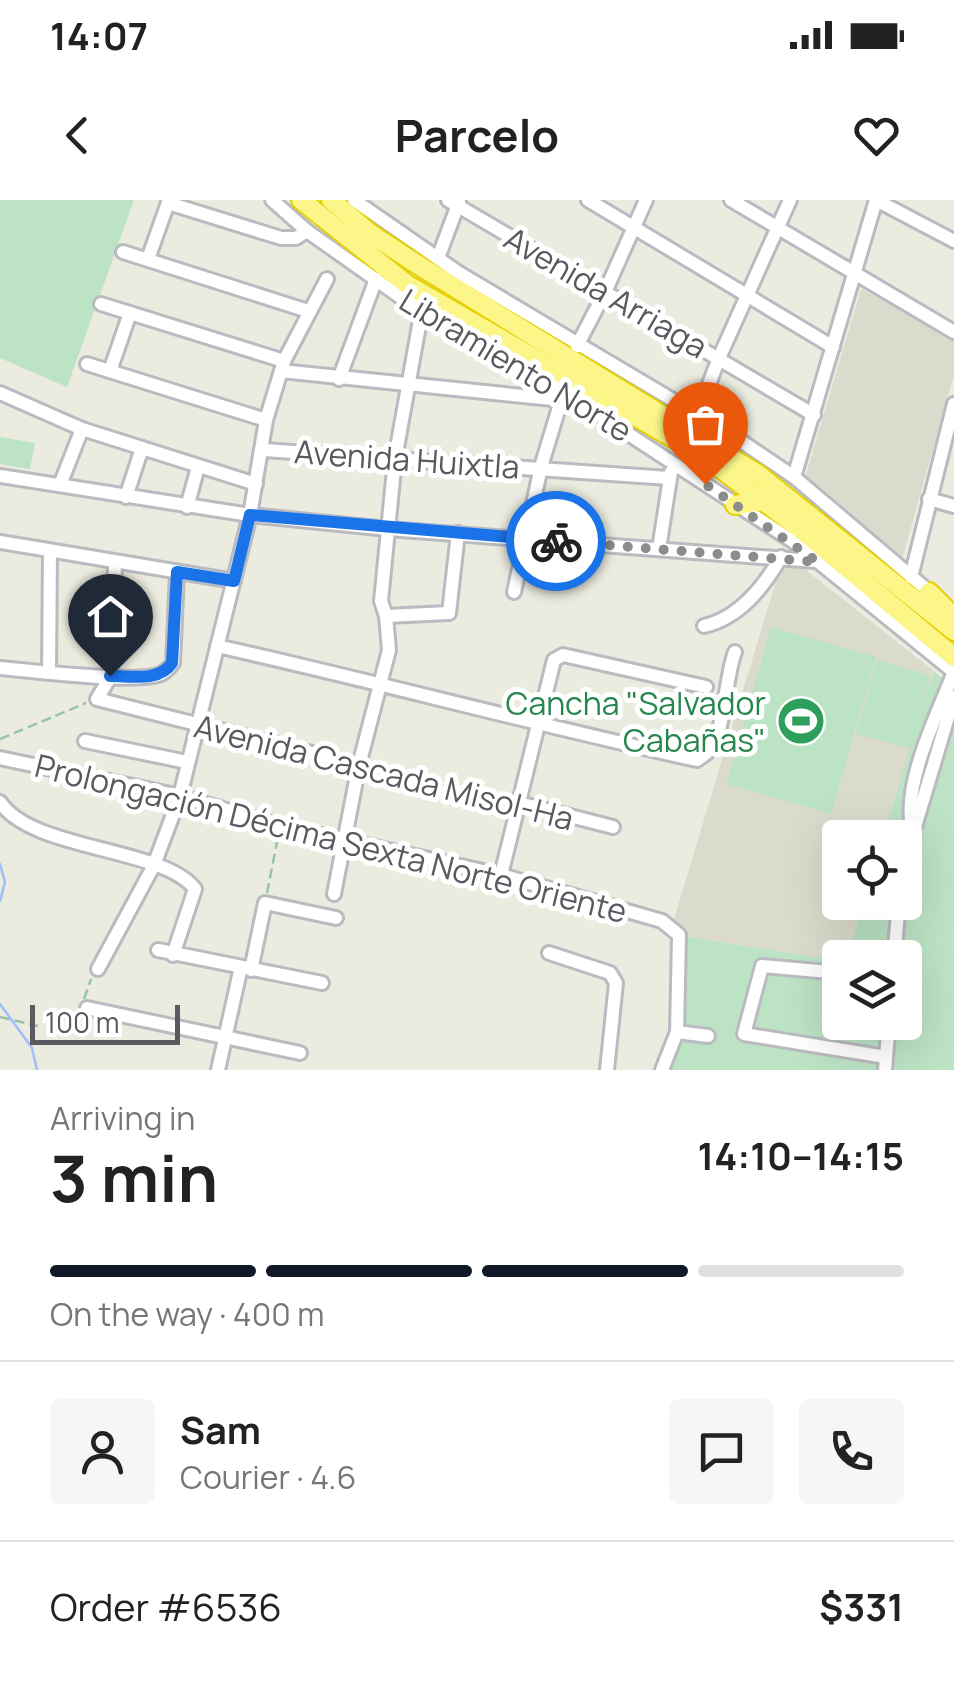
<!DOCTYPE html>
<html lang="en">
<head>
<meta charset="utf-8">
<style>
	:root { --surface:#fff; --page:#f6f6f6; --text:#222; --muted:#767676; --line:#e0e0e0; --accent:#111827 }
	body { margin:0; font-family:Manrope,sans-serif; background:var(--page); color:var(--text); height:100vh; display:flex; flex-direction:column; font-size:38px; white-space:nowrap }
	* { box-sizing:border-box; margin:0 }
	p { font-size:32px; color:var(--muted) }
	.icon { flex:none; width:55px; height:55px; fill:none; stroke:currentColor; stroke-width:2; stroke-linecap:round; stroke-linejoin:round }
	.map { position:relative; height:870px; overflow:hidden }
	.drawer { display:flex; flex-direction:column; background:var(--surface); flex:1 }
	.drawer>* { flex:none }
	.buttons { position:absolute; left:822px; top:620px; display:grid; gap:20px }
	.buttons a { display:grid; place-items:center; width:100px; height:100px; border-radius:10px; background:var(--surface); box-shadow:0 10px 40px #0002; font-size:50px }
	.scale { position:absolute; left:30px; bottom:25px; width:150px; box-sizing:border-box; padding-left:10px; border:5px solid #585a60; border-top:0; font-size:28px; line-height:35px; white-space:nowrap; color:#585a60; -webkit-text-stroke:8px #fff; paint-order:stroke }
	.pin { position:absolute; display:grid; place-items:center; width:85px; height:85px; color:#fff; margin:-102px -42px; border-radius:50% 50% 50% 0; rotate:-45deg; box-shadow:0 0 10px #0007 }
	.pin .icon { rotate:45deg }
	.courier { position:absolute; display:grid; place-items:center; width:100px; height:100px; margin:-50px; border:8px solid #1a73e8; border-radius:50%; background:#fff; color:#222; box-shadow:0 2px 12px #0007 }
	.head em { font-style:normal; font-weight:700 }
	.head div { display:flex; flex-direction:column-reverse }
	.head { display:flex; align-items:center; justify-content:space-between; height:170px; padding:0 50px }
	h1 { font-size:65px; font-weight:700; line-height:75px }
	.bar { display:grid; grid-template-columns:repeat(4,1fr); gap:15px 10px; align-content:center; height:120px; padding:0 50px }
	.bar i { height:12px; border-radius:8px; background:var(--line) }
	.bar .current { background:var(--accent) }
	.bar p { grid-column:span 4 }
	.line { display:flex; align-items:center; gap:25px; padding:0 50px; border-top:2px solid var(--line) }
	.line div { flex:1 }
	.round { display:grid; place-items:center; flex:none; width:105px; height:105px; border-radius:10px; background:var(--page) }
	.status { display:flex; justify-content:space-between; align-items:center; height:70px; padding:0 50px; background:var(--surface); direction:ltr }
	.status svg { height:28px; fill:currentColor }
	header { display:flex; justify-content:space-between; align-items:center; height:130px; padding:0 50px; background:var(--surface); font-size:45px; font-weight:700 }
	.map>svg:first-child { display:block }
	.education { fill:#dbdbcd }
	.green { fill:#bbe3c4 }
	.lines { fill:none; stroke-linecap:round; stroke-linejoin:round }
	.stream { stroke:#9dbffd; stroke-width:2.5 }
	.minor-casing { stroke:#babbc1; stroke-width:18 }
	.highway-casing { stroke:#e6cf04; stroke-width:22 }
	.path { stroke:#95c4ac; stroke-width:2.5; stroke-dasharray:10 5; stroke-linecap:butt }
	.minor { stroke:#fff; stroke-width:12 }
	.highway { stroke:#fbf687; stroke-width:18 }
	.done { stroke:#8b8d8c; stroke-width:10; stroke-dasharray:0 18 }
	.route { stroke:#1a73e8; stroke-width:12 }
	.labels { text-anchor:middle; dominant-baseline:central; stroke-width:10; stroke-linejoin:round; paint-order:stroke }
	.street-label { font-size:32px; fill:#585a60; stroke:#fff }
	.leisure-label { font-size:32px; fill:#27864d; stroke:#fff; text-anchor:end }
</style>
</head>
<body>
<div class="status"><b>14:07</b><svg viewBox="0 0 49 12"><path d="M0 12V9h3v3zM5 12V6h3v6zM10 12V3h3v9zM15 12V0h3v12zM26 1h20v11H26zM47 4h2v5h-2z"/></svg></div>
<header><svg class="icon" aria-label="back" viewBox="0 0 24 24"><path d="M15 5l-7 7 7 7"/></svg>Parcelo<svg class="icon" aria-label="heart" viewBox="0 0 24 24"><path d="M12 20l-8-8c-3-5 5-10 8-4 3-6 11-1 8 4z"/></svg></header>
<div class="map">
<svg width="954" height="870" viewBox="0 0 954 870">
	<rect width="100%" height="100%" fill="#ebebdf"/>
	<g class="education">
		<path d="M861,89L954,137V174L902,359L805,278Z"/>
		<path d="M798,364L934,471L883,637L840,638V702L863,703L847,757L840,758V761L688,737L674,719L779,371Z"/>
	</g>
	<g class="green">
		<path d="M0,0H134L67,187L0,158Z"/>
		<path d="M0,237L35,243L30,269L0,264Z"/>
		<path d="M771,427L876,457L831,614L726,584Z"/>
		<path d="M877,460L930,475L923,502L934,471L954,488V870H667L684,837L688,737L840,761V822H905V758L847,757L863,703L905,702V638L883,637L910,548L856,534Z"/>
	</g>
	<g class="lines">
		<g class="stream">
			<path d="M0,664L5,682L0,701"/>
			<path d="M0,804L32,848L37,870"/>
		</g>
		<g class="minor-casing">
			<g id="minor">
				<path d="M272,0L307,31L402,98L564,192L794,342L954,472"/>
				<path d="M354,0L459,73L735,237L794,277L932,394"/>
				<path d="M448,0L814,215"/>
				<path d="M588,0L833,147"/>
				<path d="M731,0L954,132"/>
				<path d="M876,0L954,41"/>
				<path d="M168,3L281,38H296L307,31"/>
				<path d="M123,52L308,111"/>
				<path d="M438,58L459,2"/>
				<path d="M148,59L169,0"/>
				<path d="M101,104L284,161"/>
				<path d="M577,146L605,92L646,0"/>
				<path d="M87,164L266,220"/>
				<path d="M110,171L130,113"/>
				<path d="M281,171L562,200"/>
				<path d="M339,179L376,79"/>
				<path d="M0,193L82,229L256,284"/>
				<path d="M698,213L719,158L790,0"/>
				<path d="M264,250L669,278"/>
				<path d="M0,276L250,315L388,329L815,361"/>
				<path d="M794,277L876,0"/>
				<path d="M60,285L82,229"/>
				<path d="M126,297L142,248"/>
				<path d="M929,299L954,306"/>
				<path d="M187,307L198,267"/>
				<path d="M0,342L234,381"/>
				<path d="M659,349L671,272"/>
				<path d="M115,363L111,476L97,499L359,565"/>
				<path d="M911,377L954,204"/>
				<path d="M514,392L541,267L563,194"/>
				<path d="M386,416L449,413L458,333"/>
				<path d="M704,426C739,418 763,388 781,357"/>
				<path d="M217,446C378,482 536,525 697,560C702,556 707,554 710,549C725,531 725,477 735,452"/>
				<path d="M0,468C31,471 137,484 161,474C167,471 169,468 173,463L177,373"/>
				<path d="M49,473L50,351"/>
				<path d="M85,541L187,562"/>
				<path d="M0,558L180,596L280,626L501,675L662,721L679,735L677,832L662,870"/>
				<path d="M0,602C32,651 163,647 195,689L173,755"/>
				<path d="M519,603L613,627"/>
				<path d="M912,627C903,582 937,515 954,472"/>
				<path d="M905,660L954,497"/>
				<path d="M501,675L554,460L563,455L706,487"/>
				<path d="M334,694L359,565L389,450L386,416L381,401L395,259L422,109"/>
				<path d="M158,750L322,783"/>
				<path d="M549,753L610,773L616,783L607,870"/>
				<path d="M894,758L899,702"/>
				<path d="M98,769L154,665L180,596L250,315L266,220L284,161L327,79"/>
				<path d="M251,770L265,703L336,718"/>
				<path d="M840,773L762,766L744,834L886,857L885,870"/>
				<path d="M87,808L300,853"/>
				<path d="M677,832L708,836"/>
				<path d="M886,857L889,822"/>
				<path d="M218,870L241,767"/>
			</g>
		</g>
		<g class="highway-casing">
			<g id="highway">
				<path d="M301,0L408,85L704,256L803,331L954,457"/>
				<path d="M331,0L371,34L415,63L759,275L954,431"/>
				<path d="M735,305L763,301"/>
				<path d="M929,392L954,417"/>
			</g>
		</g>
		<g class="path">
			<path d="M0,539L86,503"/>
			<path d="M370,568L461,590H483L508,599"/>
			<path d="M267,693L278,637"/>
			<path d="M84,799L91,779"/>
			<path d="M0,817L38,826"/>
		</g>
		<use href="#minor" class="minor"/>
		<use href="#highway" class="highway"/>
	</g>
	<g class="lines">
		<path class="done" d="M556,341L818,362L705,284"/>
		<path class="route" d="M110,476C132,476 159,482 172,463L177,372L234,381L250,315L556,341"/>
	</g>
	<defs>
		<g id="stadium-disc" transform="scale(2.5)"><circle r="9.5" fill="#2e9e5b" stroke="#fff"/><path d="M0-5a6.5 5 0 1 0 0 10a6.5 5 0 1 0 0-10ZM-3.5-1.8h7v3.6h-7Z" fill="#fff"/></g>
	</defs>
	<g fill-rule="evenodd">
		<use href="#stadium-disc" x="801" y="521"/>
	</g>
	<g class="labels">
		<g class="street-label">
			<text transform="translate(606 92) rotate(30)">Avenida Arriaga</text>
			<text transform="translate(516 165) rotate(31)">Libramiento Norte</text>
			<text transform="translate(407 259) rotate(4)">Avenida Huixtla</text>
			<text transform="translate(384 572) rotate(14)">Avenida Cascada Misol-Ha</text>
			<text transform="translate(331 638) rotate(14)">Prolongación Décima Sexta Norte Oriente</text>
		</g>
		<g class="leisure-label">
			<text x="766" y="503">Cancha "Salvador<tspan x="766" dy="37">Cabañas"</tspan></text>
		</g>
	</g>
</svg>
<div class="buttons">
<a><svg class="icon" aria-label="locate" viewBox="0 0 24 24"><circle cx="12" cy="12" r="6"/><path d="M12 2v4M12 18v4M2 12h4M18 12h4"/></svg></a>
<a><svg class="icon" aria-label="layers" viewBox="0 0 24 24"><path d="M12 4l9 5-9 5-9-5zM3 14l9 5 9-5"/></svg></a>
</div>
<div class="scale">100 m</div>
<div class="pin" style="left:705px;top:284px;background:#ea580c"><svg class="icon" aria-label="bag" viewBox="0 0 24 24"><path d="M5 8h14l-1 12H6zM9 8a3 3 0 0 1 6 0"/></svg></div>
<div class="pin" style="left:110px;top:476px;background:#1f2937"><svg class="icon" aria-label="home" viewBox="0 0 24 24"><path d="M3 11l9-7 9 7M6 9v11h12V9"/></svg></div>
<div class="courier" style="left:556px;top:341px"><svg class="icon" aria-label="bike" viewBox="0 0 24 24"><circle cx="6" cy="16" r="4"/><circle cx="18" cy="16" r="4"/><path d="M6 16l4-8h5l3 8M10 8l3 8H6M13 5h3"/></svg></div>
</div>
<section class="drawer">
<div class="head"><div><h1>3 min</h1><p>Arriving in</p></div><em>14:10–14:15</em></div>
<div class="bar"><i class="current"></i><i class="current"></i><i class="current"></i><i></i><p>On the way · 400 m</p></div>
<div class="line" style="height:180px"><a class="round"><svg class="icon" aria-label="person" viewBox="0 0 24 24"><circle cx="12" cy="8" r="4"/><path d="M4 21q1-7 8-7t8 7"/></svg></a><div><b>Sam</b><p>Courier · 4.6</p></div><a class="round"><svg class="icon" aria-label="chat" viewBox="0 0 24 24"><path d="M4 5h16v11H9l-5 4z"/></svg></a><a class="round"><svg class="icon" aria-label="phone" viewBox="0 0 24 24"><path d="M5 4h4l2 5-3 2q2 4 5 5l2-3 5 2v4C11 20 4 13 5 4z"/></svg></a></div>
<div class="line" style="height:130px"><div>Order #6536</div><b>$331</b></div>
</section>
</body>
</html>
